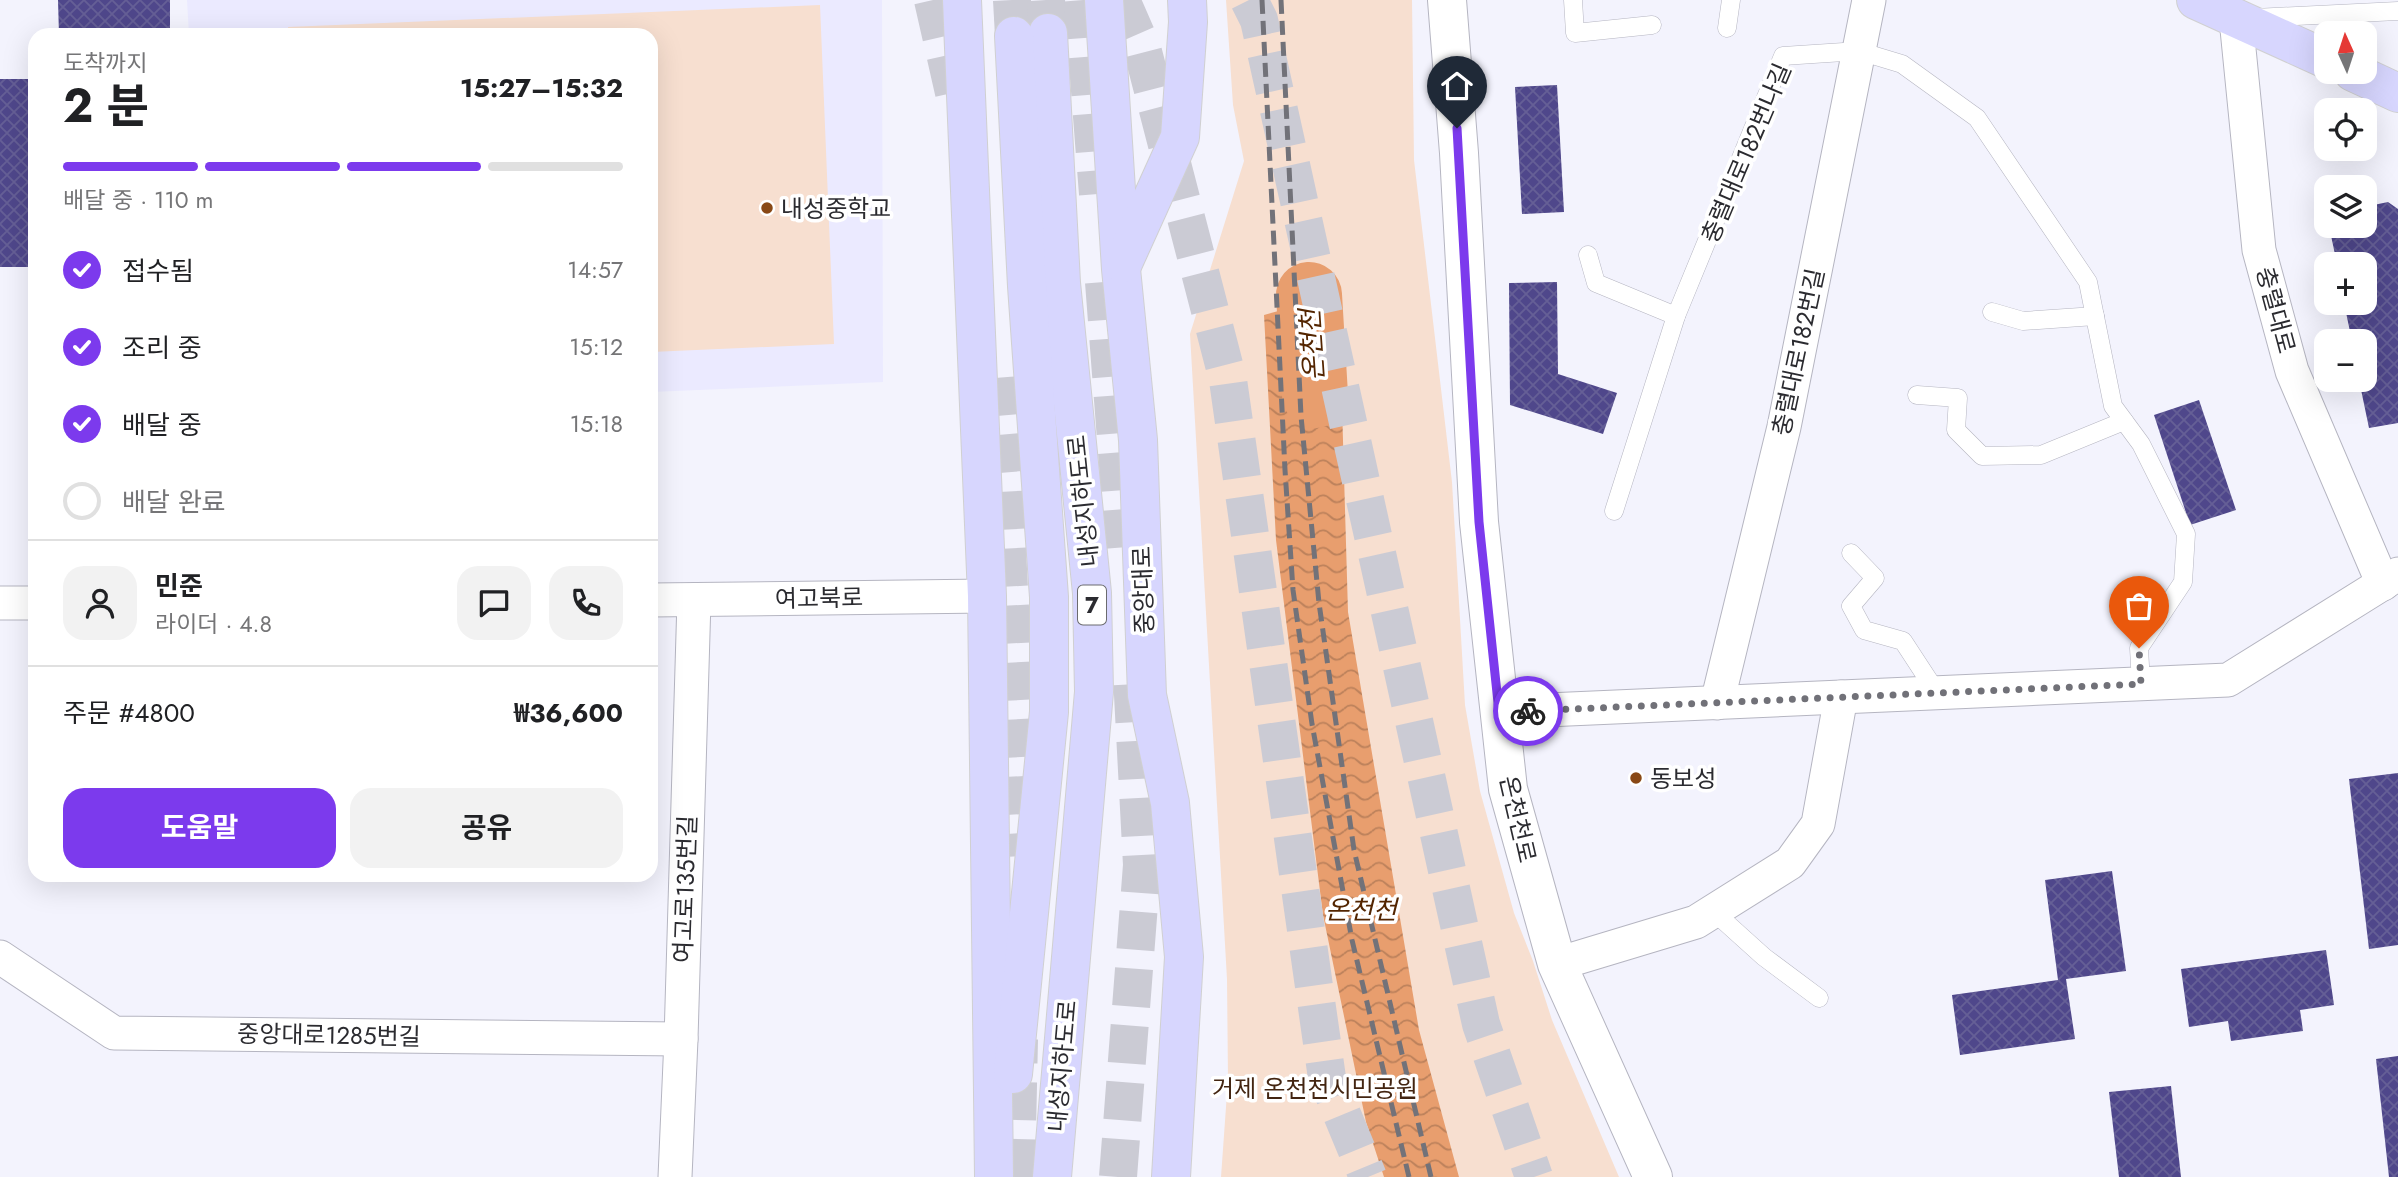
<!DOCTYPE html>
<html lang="ko">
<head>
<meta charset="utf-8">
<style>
	:root { --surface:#fff; --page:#f2f2f2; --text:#202124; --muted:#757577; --line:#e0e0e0; --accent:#7c3aed }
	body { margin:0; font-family:Jost,"Noto Sans KR",sans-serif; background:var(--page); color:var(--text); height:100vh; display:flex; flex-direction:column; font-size:26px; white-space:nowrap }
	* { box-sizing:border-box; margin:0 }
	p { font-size:23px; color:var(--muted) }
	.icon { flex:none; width:38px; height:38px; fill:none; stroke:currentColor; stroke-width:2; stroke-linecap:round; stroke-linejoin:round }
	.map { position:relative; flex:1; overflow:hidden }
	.drawer { position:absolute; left:28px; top:28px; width:630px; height:854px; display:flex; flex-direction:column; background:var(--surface); border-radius:21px; box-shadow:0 7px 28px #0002 }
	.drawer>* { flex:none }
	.needle { width:46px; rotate:357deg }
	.tools { position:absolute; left:2314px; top:21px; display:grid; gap:14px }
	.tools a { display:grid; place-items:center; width:63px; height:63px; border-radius:14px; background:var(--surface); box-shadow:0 7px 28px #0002; font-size:35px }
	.pin { position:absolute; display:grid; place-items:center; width:60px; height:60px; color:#fff; margin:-72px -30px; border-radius:50% 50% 50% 0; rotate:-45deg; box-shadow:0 0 7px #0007 }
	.pin .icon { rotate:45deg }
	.courier { position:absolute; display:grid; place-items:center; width:70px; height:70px; margin:-35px; border:5px solid #7c3aed; border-radius:50%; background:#fff; color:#222; box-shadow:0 2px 9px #0007 }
	.summary em { font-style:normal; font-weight:700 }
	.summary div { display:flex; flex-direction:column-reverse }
	.summary { display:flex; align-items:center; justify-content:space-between; height:119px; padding:0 35px }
	h1 { font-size:46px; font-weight:700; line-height:52px }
	.bar { display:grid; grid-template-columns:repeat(4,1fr); gap:10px 7px; align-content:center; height:84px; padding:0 35px }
	.bar i { height:9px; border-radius:5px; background:var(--line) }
	.bar .active { background:var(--accent) }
	.bar p { grid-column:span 4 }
	.line { display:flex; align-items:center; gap:18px; padding:0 35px; border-top:2px solid var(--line) }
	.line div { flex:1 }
	.round { display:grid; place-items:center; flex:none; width:74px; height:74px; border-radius:21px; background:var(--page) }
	ol { padding:0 35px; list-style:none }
	li { display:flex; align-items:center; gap:21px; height:77px }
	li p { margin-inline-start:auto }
	li .icon { padding:7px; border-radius:50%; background:var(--accent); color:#fff; stroke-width:4 }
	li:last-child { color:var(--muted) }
	li i { width:38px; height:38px; border:4px solid var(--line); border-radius:50% }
	.cta { display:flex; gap:14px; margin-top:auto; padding:14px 35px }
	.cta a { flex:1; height:80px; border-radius:21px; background:var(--accent); color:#fff; font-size:28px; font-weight:700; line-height:80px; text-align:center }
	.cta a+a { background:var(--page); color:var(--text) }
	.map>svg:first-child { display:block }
	.built { fill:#ebeaff }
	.park { fill:#f7dfd0 }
	.water { fill:url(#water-waves) }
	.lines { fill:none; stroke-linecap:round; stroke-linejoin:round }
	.river { stroke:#e89e6e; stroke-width:66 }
	.building { fill:url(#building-cross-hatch) }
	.primary-tunnel { stroke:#cbcbd4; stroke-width:38; stroke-dasharray:38 19; stroke-linecap:butt }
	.trunk-tunnel { stroke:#cbcbd4; stroke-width:38; stroke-dasharray:38 19; stroke-linecap:butt }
	.service-casing { stroke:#b5b5c1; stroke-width:19 }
	.minor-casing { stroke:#b5b5c1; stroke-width:35 }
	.tertiary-casing { stroke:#b5b5c1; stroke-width:40 }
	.primary-casing { stroke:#d0d0d1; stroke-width:40 }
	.service { stroke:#fff; stroke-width:18 }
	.minor { stroke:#fff; stroke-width:33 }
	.tertiary { stroke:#fff; stroke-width:38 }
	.primary { stroke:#d7d6fe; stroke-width:38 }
	.rail { stroke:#727279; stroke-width:5; stroke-dasharray:14 7; stroke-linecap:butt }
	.done { stroke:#717178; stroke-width:7; stroke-dasharray:0 12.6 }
	.route { stroke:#7c3aed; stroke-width:9 }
	.poi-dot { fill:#894815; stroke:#fff; stroke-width:2.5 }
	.labels { text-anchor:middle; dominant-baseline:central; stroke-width:7; stroke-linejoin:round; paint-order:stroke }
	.shield { fill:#fff; stroke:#6b6b6e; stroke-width:2 }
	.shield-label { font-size:23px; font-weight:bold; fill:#2b2b30 }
	.street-label { font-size:24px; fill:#2b2b30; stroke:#fff }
	.poi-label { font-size:24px; fill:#2b2b30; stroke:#fff; text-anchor:start }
	.park-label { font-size:24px; fill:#432511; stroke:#fff }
	.water-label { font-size:26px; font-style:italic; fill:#532500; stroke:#fff }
</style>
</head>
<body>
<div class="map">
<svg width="2398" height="1177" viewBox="0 0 2398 1177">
	<defs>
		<pattern id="water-waves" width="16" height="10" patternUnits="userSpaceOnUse" patternTransform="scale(1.75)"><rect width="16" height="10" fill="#e89e6e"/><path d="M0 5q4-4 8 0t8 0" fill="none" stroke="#bc815b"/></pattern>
		<pattern id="building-cross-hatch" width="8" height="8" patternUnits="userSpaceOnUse" patternTransform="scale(1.75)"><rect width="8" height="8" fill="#4f478b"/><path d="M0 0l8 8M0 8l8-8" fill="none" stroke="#655f96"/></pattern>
	</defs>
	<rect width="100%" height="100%" fill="#f3f3fd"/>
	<path class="built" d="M187,0H882L883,382L651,392V35H189Z"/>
	<g class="park">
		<path d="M1226,0H1412L1414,160L1452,482L1465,705L1480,791L1514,913L1533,961L1552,1020L1619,1177H1221L1228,1079L1227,979L1190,334L1244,161L1233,105Z"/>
		<path d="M820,5L834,344L651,352V35H289L288,27Z"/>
	</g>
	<path class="water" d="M1308,303L1336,306L1341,372L1348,612L1419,1030L1459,1177H1384L1366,1122L1323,915L1276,540L1264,315Z"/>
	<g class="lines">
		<path class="river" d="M1309,295L1315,395"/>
	</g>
	<g class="building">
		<path d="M58,0H170V34L59,35Z"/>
		<rect x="0" y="79" width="35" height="188"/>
		<path d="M1557,85L1564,212L1522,214L1515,87Z"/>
		<path d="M2388,202L2398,209V423L2369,428L2359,380H2364V341H2352L2344,303H2364V264H2337L2329,226H2364V207Z"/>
		<path d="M1557,282L1558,374L1617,393L1603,434L1510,405L1509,283Z"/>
		<path d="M2199,400L2236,510L2190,525L2154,415Z"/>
		<path d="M2398,773V945L2369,949L2349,779Z"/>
		<path d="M2112,871L2126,971L2066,979L2075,1039L1960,1055L1952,995L2058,980L2045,880Z"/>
		<path d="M2326,950L2334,1005L2300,1010L2303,1031L2231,1041L2228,1021L2189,1027L2181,969Z"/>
		<path d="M2398,1056V1177H2389L2376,1059Z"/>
		<path d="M2171,1086L2181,1177H2119L2109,1092Z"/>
	</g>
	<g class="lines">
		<g class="primary-tunnel">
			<path d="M1012,0L1014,36"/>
			<path d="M1046,0L1048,33"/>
		</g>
		<g class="trunk-tunnel">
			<path d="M933,0L955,97"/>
			<path d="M1083,0L1098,194"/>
			<path d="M1121,0L1142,48L1228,380L1327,1078L1368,1177"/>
			<path d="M1249,0L1259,20L1481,1024L1534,1177"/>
			<path d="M1104,282L1125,557"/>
			<path d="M995,378L1003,473L1023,856"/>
			<path d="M1016,1177L1019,1039"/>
			<path d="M1118,1177L1142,865L1132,676"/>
		</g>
		<g class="service-casing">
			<g id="service">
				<path d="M1573,0L1575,33L1652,25"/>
				<path d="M2255,18L2398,11"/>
				<path d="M1727,28L1731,0"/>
				<path d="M1588,255L1596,283L1676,316"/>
				<path d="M1992,312L2023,321L2095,316"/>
				<path d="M1917,395L1958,398L1956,430L1982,456L2041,455L2124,421"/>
				<path d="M1614,511L1676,316L1783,56L1859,51L1902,64L1977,118L2088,282L2113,406L2141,444L2186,534L2183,582L2139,648L2141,684"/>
				<path d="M1851,553L1875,578L1851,606L1864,630L1903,641L1937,693"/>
				<path d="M1713,911L1764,957L1819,998"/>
			</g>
		</g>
		<g class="minor-casing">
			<g id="minor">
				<path d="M2236,19L2259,250L2292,371L2383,584"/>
				<path d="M651,600L987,596"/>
				<path d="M0,603H35"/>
				<path d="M1717,703L1784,427L1869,0"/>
				<path d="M1499,712L2228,680L2398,574"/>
				<path d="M0,957L114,1033L681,1039"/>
				<path d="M1557,964L1696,922L1790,863L1818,824L1841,697"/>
				<path d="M675,1177L681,1039L694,600"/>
			</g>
		</g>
		<g class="tertiary-casing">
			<path id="tertiary" d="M1447,0L1459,153L1479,522L1508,789L1557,964L1653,1177"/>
		</g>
		<g class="primary-casing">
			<g id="primary">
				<path d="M962,0L987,596L994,1177"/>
				<path d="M1104,0L1121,269L1138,440L1147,695L1170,803L1184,957L1171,1177"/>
				<path d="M2196,0L2326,59"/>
				<path d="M1048,33L1061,283L1092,593L1094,692L1052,1177"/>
				<path d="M2353,72L2398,93"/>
				<path d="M1123,263L1180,137L1188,22L1187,0"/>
				<path d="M1013,1074L1049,712V597L1027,286L1014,36"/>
			</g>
		</g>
		<use href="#service" class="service"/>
		<use href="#minor" class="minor"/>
		<use href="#tertiary" class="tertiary"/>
		<use href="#primary" class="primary"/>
		<g class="rail">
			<path d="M1262,0L1285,470L1293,590L1312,724L1352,940L1409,1177"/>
			<path d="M1281,0L1301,416L1319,603L1354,850L1431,1177"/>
		</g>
	</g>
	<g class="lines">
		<path class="done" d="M1528,711L2141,684L2139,648"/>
		<path class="route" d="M1457,128L1479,522L1499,712L1528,711"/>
	</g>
	<g class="poi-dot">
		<circle cx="767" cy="208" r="7"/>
		<circle cx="1636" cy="778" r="7"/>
	</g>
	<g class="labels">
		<rect class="shield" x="1078" y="585.5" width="28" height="39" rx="5"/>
		<g class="shield-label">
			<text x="1092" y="605">7</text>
		</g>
		<g class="street-label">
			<text transform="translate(1746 153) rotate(-67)">충렬대로182번나길</text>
			<text transform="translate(2276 310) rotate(75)">충렬대로</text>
			<text transform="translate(1798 352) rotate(-78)">충렬대로182번길</text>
			<text transform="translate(1083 501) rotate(-96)">내성지하도로</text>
			<text transform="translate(1143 590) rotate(-92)">중앙대로</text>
			<text transform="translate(819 598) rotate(-1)">여고북로</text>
			<text transform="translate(1518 819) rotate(77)">온천천로</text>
			<text transform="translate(685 889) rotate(-88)">여고로135번길</text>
			<text transform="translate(329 1035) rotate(1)">중앙대로1285번길</text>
			<text transform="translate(1062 1066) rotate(-85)">내성지하도로</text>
		</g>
		<g class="poi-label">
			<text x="781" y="208">내성중학교</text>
			<text x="1650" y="778">동보성</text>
		</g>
		<g class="park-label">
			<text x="1315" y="1088">거제 온천천시민공원</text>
		</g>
		<g class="water-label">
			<text transform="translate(1312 345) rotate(-94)">온천천</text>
			<text x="1361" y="910">온천천</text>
		</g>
	</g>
</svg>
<div class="tools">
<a><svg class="needle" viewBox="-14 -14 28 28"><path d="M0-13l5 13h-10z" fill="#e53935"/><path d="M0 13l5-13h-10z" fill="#757577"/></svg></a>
<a><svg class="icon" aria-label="locate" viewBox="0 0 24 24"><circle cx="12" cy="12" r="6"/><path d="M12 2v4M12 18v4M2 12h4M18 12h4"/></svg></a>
<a><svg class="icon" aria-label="layers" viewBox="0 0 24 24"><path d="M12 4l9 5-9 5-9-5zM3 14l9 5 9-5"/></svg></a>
<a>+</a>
<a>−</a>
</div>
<div class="pin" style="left:2139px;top:648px;background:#ea580c"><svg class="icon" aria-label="bag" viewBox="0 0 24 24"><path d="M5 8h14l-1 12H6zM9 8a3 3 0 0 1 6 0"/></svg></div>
<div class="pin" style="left:1457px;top:128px;background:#1f2937"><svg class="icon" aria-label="home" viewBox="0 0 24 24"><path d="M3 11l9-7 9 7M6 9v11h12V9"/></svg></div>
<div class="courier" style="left:1528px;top:711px"><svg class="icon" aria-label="bike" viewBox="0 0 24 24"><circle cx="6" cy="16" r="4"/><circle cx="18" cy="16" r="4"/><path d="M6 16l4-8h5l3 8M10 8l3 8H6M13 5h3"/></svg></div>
<section class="drawer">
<div class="summary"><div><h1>2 분</h1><p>도착까지</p></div><em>15:27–15:32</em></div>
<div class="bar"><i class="active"></i><i class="active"></i><i class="active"></i><i></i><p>배달 중 · 110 m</p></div>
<ol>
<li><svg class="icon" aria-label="check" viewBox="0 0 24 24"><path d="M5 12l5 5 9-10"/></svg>접수됨<p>14:57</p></li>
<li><svg class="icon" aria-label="check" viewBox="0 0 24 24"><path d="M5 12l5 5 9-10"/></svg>조리 중<p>15:12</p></li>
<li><svg class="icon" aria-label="check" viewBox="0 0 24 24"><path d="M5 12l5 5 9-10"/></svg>배달 중<p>15:18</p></li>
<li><i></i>배달 완료</li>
</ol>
<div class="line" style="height:126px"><a class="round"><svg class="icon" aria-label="person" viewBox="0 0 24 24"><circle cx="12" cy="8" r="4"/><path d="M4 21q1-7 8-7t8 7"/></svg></a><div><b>민준</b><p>라이더 · 4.8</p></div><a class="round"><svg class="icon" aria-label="chat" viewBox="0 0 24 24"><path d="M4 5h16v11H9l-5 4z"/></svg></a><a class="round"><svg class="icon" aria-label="phone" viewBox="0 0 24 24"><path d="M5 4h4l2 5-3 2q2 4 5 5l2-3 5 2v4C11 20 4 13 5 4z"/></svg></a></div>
<div class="line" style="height:91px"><div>주문 #4800</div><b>₩36,600</b></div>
<div class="cta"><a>도움말</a><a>공유</a></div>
</section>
</div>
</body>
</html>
